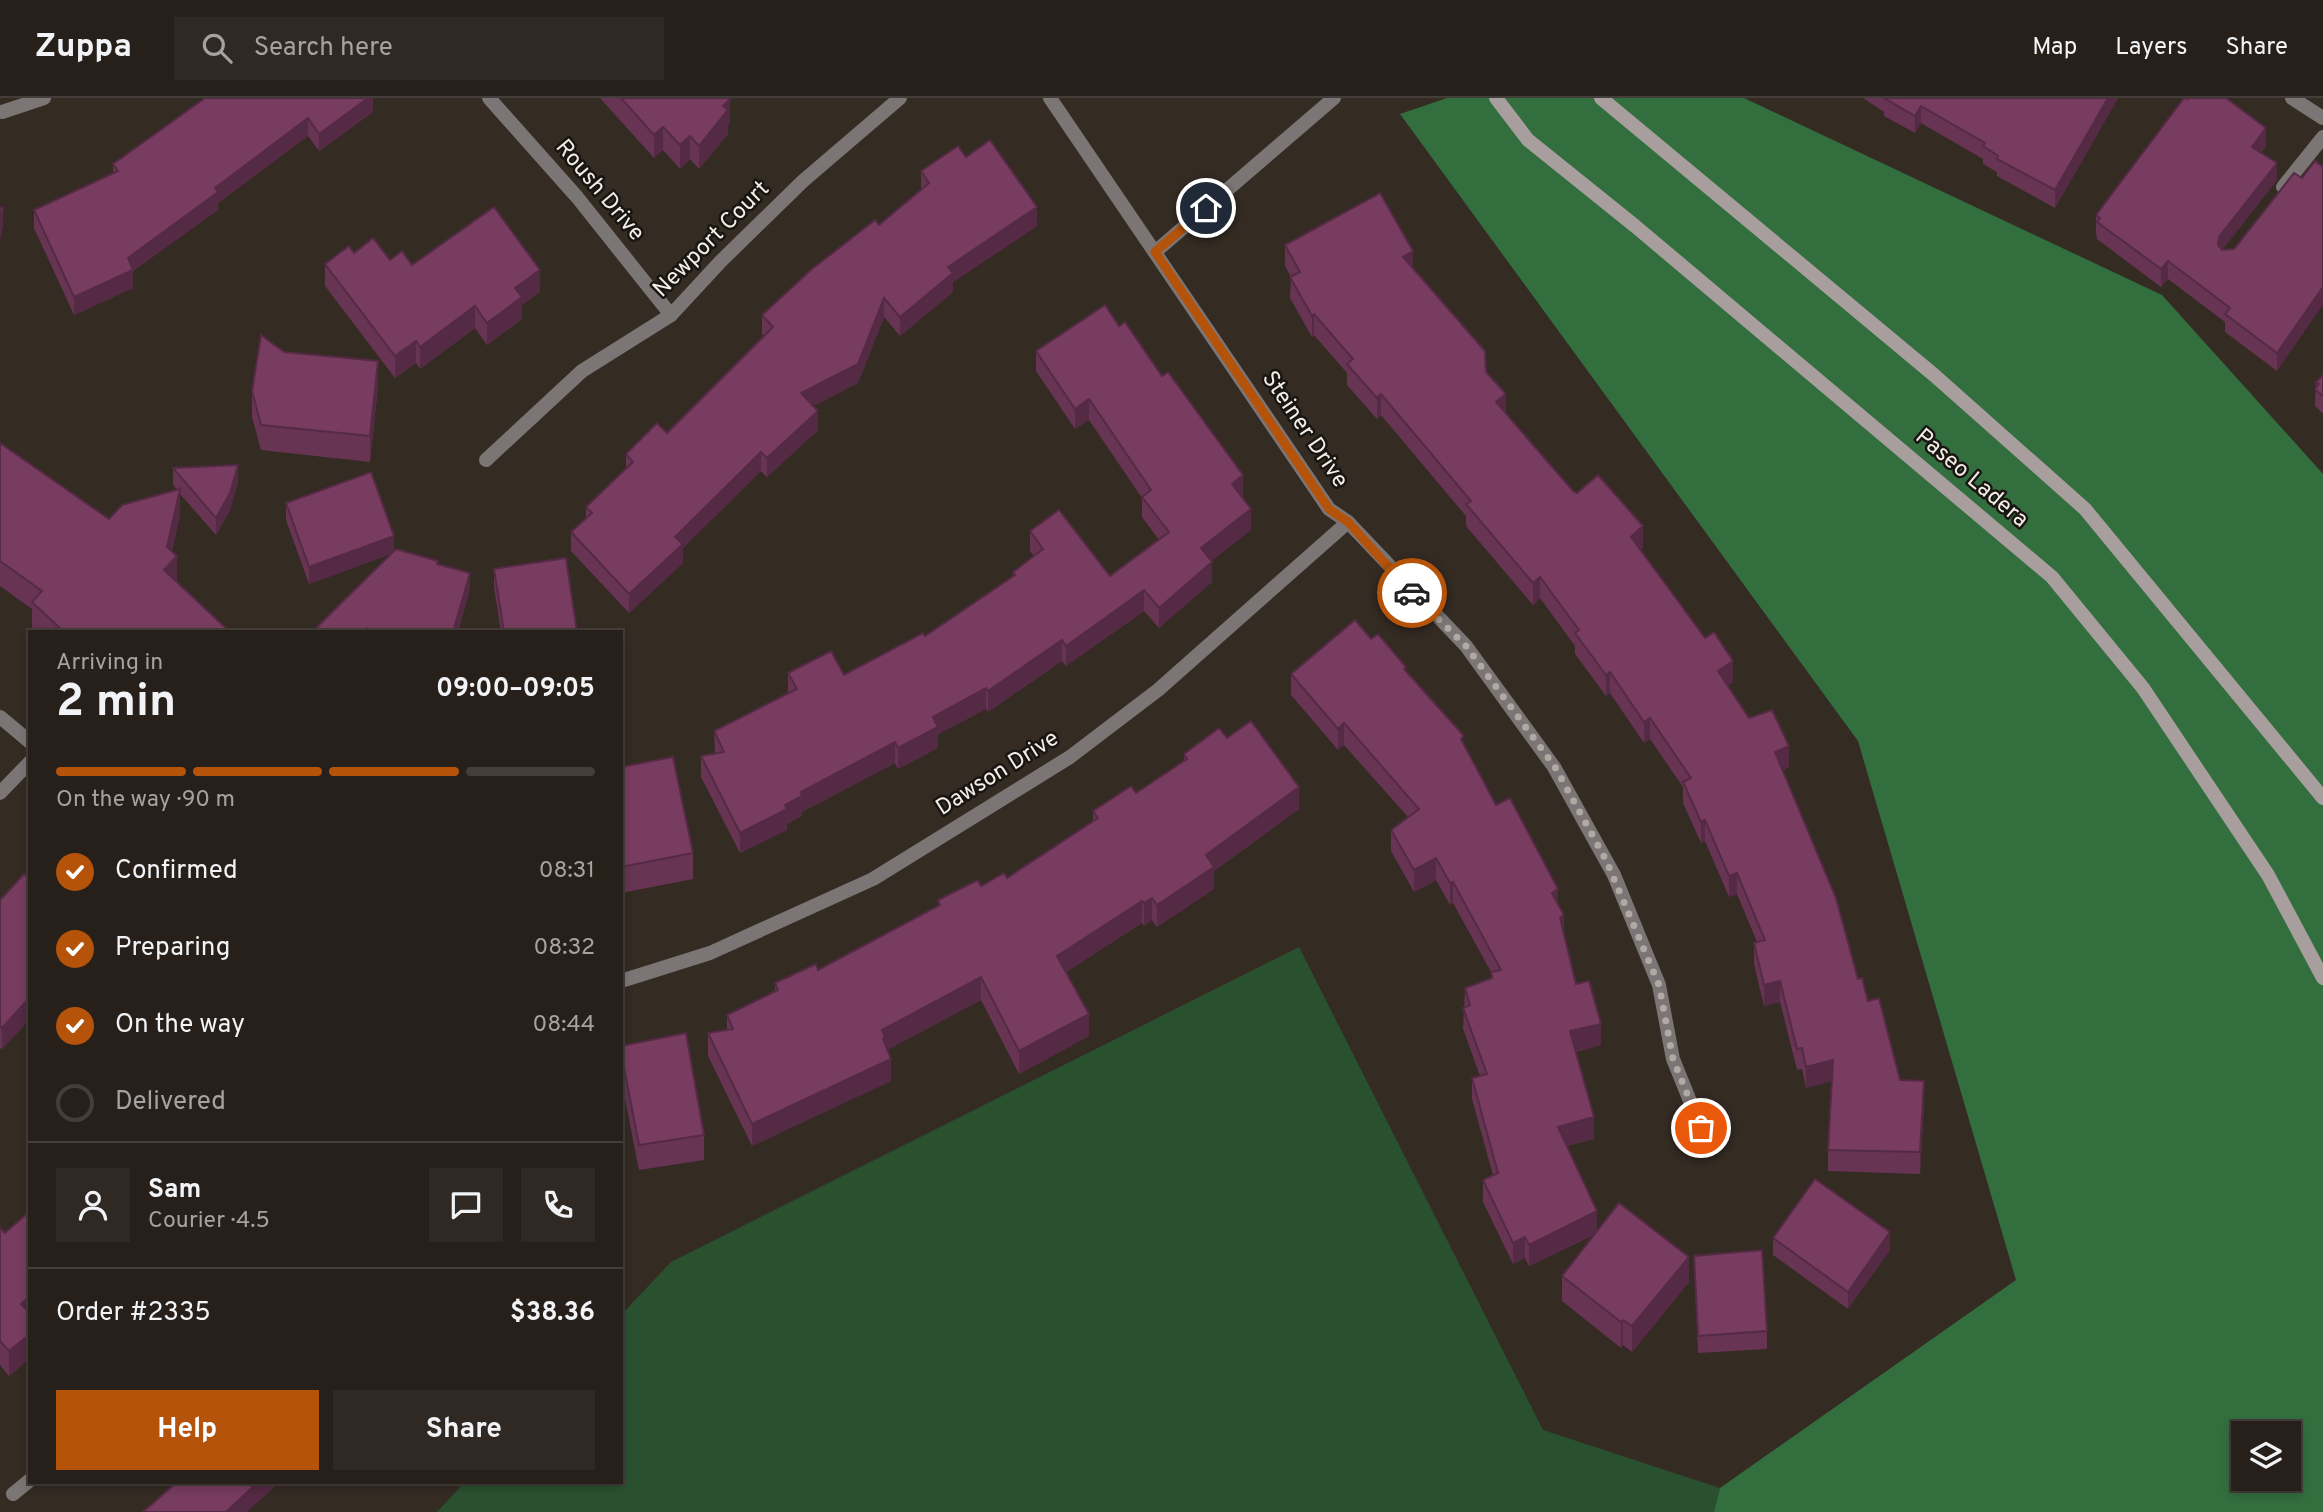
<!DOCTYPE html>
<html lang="en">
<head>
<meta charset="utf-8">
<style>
	:root { --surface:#27201a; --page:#2f2823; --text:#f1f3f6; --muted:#a4a3a2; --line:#433e39; --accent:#b45309 }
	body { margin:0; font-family:Overpass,sans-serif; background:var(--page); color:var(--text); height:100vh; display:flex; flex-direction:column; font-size:26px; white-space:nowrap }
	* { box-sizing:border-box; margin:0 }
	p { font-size:23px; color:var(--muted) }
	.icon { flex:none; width:38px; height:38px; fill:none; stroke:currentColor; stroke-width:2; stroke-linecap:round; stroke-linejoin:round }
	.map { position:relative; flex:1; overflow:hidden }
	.details { position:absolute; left:28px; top:532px; width:595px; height:854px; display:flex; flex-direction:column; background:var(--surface); border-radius:0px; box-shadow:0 4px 10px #0003,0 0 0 2px var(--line) }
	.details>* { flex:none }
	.controls { position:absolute; left:2231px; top:1323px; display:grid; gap:14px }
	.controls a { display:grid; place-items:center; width:70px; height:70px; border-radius:0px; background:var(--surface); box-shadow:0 4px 10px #0003,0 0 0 2px var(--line); font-size:35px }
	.pin { position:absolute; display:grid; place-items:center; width:60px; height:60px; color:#fff; margin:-30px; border:4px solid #fff; border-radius:50%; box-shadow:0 2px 7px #0007 }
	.courier { position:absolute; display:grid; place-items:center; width:70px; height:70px; margin:-35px; border:5px solid #b45309; border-radius:50%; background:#fff; color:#222; box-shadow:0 2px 9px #0007 }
	.headline em { font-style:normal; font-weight:700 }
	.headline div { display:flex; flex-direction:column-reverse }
	.headline { display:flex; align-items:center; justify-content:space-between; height:119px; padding:0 28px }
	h1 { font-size:46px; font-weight:700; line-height:52px }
	.bar { display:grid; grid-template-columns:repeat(4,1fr); gap:10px 7px; align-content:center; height:84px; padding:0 28px }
	.bar i { height:9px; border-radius:5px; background:var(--line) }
	.bar .selected { background:var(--accent) }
	.bar p { grid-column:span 4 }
	.line { display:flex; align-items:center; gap:18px; padding:0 28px; border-top:2px solid var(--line) }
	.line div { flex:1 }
	.round { display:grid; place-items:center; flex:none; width:74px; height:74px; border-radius:0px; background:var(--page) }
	ol { padding:0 28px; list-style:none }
	li { display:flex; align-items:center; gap:21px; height:77px }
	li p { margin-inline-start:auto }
	li .icon { padding:7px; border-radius:50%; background:var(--accent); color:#fff; stroke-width:4 }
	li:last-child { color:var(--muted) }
	li i { width:38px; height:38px; border:4px solid var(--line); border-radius:50% }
	.action { display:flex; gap:14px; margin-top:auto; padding:14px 28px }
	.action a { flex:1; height:80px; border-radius:0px; background:var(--accent); color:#fff; font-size:28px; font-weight:700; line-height:80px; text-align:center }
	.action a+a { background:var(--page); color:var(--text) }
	header { display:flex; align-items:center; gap:42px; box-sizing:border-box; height:98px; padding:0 35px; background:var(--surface); border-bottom:2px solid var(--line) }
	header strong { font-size:33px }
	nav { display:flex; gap:38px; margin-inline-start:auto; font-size:24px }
	.search { width:490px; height:63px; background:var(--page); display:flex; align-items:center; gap:18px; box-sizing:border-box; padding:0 24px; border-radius:0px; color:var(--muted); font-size:26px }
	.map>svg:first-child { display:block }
	.green { fill:#295130 }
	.forest { fill:#336e3f; fill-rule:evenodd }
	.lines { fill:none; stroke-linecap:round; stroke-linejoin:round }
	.minor { stroke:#7c7575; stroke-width:14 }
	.secondary { stroke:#a99e9e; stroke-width:14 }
	.wall { fill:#673453 }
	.shaded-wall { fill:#542a44 }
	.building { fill:#783c61; stroke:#542a44; stroke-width:2 }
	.done { stroke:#b1a9a3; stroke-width:7; stroke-dasharray:0 12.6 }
	.route { stroke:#b45309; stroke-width:9 }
	.labels { text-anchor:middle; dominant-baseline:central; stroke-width:5; stroke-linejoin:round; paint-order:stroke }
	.street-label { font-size:23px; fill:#f4ede8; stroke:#191511 }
</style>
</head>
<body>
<header>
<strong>Zuppa</strong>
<div class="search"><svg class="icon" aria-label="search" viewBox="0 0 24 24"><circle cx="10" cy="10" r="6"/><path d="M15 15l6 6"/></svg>Search here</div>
<nav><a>Map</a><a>Layers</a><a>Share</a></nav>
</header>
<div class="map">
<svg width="2323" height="1414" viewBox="0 0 2323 1414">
	<rect width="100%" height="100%" fill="#342b23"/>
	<path class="green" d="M1299,849L1543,1332L1720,1390L1714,1414H437L465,1384H621V1217L671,1164Z"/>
	<path class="forest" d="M1447,0H1744L2162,197L2323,376V1414H1714L1720,1390L2016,1182L1858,643L1400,16ZM2244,1335H2289V1381H2244Z"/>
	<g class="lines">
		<g class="minor">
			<path d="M489,0L577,99L671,217"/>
			<path d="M1050,0L1329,411L1348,424L1466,548L1554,669L1614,777L1659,887L1673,961L1709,1050"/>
			<path d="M2292,0L2323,20"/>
			<path d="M2,14L44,0"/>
			<path d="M2283,89L2323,39"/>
			<path d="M1155,154L1334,0"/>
			<path d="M486,362L582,273L671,217L721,163L803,83L900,0"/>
			<path d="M0,619L30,644"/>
			<path d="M0,695L30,664"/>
			<path d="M621,883L710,855L873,781L1070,659L1158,592L1348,424"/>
			<path d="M13,1396L30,1382"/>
		</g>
		<g class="secondary">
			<path d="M1496,0L1528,42L1635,128L2052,479L2143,590L2268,777L2323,880"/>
			<path d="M1601,0L1934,277L2085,411L2323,700"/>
		</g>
	</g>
	<g class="wall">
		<path d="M373,0V14L319,53L308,38L218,105V112L133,173V190L74,217L34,130V112L113,75V66Z"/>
		<path d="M600,0H728L730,25L728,27V36L699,71L690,61L680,71L663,52L654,60Z"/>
		<path d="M1863,0H2118L2055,110L1997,78V74L1983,66V61L1921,25L1915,35L1884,18V14Z"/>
		<path d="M2266,48L2261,55L2277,82L2222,152L2234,151L2294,75L2277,273L2225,234V224L2168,181L2161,189L2097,141L2096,135V117Z"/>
		<path d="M966,59L1037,128L953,184V194L900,238L884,219L858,285L813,308L818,332L767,379L761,373L683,450V465L629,515L571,453V434L586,420V409L626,371V356L667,335L764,239L762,236V217L879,127L921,91V73Z"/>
		<path d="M1285,147L1413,169L1486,274L1506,315L1573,393L1643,449L1640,452L1733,584L1727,588L1749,620L1789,669L1783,672L1858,881L1868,903L1900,982L1924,1004L1920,1076L1828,1073V1052L1832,983L1806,990L1802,971L1797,972L1780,904L1764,908L1754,866V845L1757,844L1737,796L1729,799L1705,743L1701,745L1683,705V689L1650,641L1644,645L1610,595L1606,598L1575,556V548L1540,500L1533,507L1466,428V418L1381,317L1377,321L1347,287V275L1314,237L1312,239L1290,200L1291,179L1285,168Z"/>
		<path d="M354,155L390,162L540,194L522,207V221L487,247L475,230L420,271L416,265L395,280L325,188V166Z"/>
		<path d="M1119,228L1243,398L1242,399L1251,432L1211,463L1212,484L1159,530L1144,513L1066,568L1062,563L988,614L986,611L938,636V650L898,671L895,665L802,714V718L787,726V732L740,755L701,679V658L715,655L714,633L788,595V575L844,577L925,538L1013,479V474L1034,458L1030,453V433L1110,478L1159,442L1142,419V400L1089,322L1075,331L1036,273V253Z"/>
		<path d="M284,254L378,289L370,364L261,352L252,319V293Z"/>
		<path d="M2323,277V316L2315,308L2316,284Z"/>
		<path d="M0,345L109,421L177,392L173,387V370L238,384L230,412L216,437L180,396V417L172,453L177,484L230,534H37L32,529V511L0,488Z"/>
		<path d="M286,405L394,453L438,466L470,491L458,534H317V529L391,456L309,486L286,422Z"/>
		<path d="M494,471L577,534H501L494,489Z"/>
		<path d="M1371,541L1406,574L1464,648L1496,707L1558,805L1564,838L1576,886L1601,947L1576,954L1594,1041L1567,1048L1597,1132L1689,1184L1632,1254L1623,1247L1621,1250L1562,1203V1178L1594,1137L1529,1168L1525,1160L1513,1166L1483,1104V1082L1493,1077L1472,1001V980L1480,978L1463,931L1465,890L1491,881V874L1453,805L1450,807L1436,782L1414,794L1391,753V732L1408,719L1344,647L1338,652L1291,597V576Z"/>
		<path d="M1227,640L1299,711L1214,773V791L1157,829L1152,822L1144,828L1142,825L1066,874L1089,938L1019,976L981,902L887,952L891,983L752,1048L708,958V935L727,932V917L775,894V885L818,872L938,808V802L1007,780L1093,723V713L1136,695L1184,664V656Z"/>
		<path d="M621,669L693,755V781L621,795Z"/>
		<path d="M30,781V921L2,951L0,950V802Z"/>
		<path d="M621,948L704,1037V1062L639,1072L621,980Z"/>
		<path d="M30,1113V1260L9,1278L0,1267V1130L5,1135Z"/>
		<path d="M1773,1140L1890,1152L1848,1211L1773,1157Z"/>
		<path d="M1694,1158L1767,1233V1251L1698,1255Z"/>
	</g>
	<g class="shaded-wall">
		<path d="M368,0H373V14L319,53V36Z"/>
		<path d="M2108,0H2118L2055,110V92Z"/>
		<path d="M730,1V25L728,27V36L699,71V48L723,8Z"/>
		<path d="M1921,8V25L1915,35V18Z"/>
		<path d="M308,20V38L218,105V112L133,173V190L74,217V199L128,160L215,90Z"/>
		<path d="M663,29V52L654,60V37Z"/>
		<path d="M2266,30V48L2252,66V49Z"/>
		<path d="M690,38V61L680,71V47Z"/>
		<path d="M2277,65V82L2219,156L2218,147L2219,139Z"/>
		<path d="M1037,109V128L953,184V194L900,238V219L948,169Z"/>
		<path d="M3,110V128L0,143V126Z"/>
		<path d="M1413,153V174L1403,159Z"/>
		<path d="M2168,163V181L2161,189V171Z"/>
		<path d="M540,172V194L522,207V221L487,247V225L515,190Z"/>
		<path d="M2323,189V207L2277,273V255Z"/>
		<path d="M884,200V219L858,285L801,314V295Z"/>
		<path d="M475,208V230L420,271V249Z"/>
		<path d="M1314,216V237L1312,239V218Z"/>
		<path d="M416,243V265L395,280V258Z"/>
		<path d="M378,263V289L370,364V338Z"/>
		<path d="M1381,296V317L1377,321V300Z"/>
		<path d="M1506,296V317L1496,304Z"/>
		<path d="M1089,301V322L1075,331V311Z"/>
		<path d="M818,313V332L767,379V360Z"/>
		<path d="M761,354V373L683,450V465L629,515V496L675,439Z"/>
		<path d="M238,367V384L230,412L216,437V420Z"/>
		<path d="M1243,377V398L1232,406V386Z"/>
		<path d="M180,391V417L169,467L177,458V484L164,498V472L167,449Z"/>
		<path d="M1251,411V432L1201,471V450Z"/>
		<path d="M1643,428V449L1631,460V439Z"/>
		<path d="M394,438V455L309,486V469Z"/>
		<path d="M1212,464V484L1159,530V510Z"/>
		<path d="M470,475V491L458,534H453Z"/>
		<path d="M1540,479V500L1533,507V485Z"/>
		<path d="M1144,492V513L1066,568V548Z"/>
		<path d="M1062,542V563L988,614V593Z"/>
		<path d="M1733,563V584L1718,594V573Z"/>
		<path d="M1610,574V595L1606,598V577Z"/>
		<path d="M986,590V611L938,636V650L898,671V650L933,619Z"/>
		<path d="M1650,620V641L1644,645V624Z"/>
		<path d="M1344,625V647L1338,652V631Z"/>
		<path d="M895,644V665L802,714V718L787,726V732L740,755V735L785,707L801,694Z"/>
		<path d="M1789,648V669L1775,675V654Z"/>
		<path d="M1299,689V711L1214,773V791L1157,829V807L1206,757Z"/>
		<path d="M1705,722V743L1701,745V724Z"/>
		<path d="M1436,760V782L1414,794V772Z"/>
		<path d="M1737,775V796L1729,799V778Z"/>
		<path d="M1453,784V805L1450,807V785Z"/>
		<path d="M1558,791V813L1552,795Z"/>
		<path d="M1152,800V822L1144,828V805Z"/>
		<path d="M1142,803V825L1057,880V858Z"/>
		<path d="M1564,817V838L1560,820Z"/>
		<path d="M981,879V902L885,953L882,932Z"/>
		<path d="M1780,883V904L1764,908V887Z"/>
		<path d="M30,899V921L2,951V930Z"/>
		<path d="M1089,916V938L1019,976V953Z"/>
		<path d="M1601,926V947L1570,955V933Z"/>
		<path d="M891,961V983L752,1048V1026Z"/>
		<path d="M1833,962V983L1806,990V969Z"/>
		<path d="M1924,983V1004L1920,1076V1054Z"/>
		<path d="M1594,1019V1041L1558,1050V1029Z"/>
		<path d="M1597,1113V1135L1529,1168V1147Z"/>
		<path d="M1890,1134V1152L1848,1211V1194Z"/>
		<path d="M1525,1139V1160L1513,1166V1145Z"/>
		<path d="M1689,1159V1184L1632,1254V1228Z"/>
		<path d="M30,1198V1223L21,1206Z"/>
		<path d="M1623,1222V1247L1621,1250V1224Z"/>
		<path d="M30,1236V1260L9,1278V1253Z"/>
		<path d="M258,1384H280L247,1414H226Z"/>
	</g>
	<g class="building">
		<path d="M205,0H368L319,36L308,20L215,90L218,94L128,160L133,172L74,199L34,112L118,73L113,66Z"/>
		<path d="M621,0H728L730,1L723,8L728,12L699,48L690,38L680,47L663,29L654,37Z"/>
		<path d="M1884,0H2108L2055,92L1997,61L1998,58L1983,48L1985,45L1921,8L1915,18Z"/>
		<path d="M2184,0L2188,1L2189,0H2226L2266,30L2252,49L2277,65L2219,139L2218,147L2222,152L2234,151L2294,75L2302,80L2315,63L2323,69V189L2277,255L2225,216L2230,210L2168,163L2161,171L2097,124L2100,120L2096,117Z"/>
		<path d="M990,42L1037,109L948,169L953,175L900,219L884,200L858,266L801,295L818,313L767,360L761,354L675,439L683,446L629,496L571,434L592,415L586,409L633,364L626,356L657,325L667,335L773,229L762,217L812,171L875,122L879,127L929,85L921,73L958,48L966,59Z"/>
		<path d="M1380,95L1413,153L1403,159L1485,253L1486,274L1506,296L1496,304L1573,393L1577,395L1598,377L1643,428L1631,439L1705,540L1714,534L1733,563L1718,573L1749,620L1772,612L1789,648L1775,654L1836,800L1858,881L1862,880L1868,903L1879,900L1900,982L1924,983L1920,1054L1828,1052L1833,962L1806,969L1802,950L1797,951L1780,883L1764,887L1754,845L1765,842L1737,775L1729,778L1705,722L1701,724L1683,684L1691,680L1650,620L1644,624L1610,574L1606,577L1575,535L1579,532L1540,479L1533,485L1466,406L1471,403L1381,296L1377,300L1347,266L1353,261L1314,216L1312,218L1290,179L1300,174L1285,147Z"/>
		<path d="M0,109L3,110L0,126Z"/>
		<path d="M494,109L540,172L515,190L522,199L487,225L475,208L420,249L416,243L395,258L325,166L349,148L354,155L373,140L390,162L402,153L412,167Z"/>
		<path d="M1105,207L1119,228L1125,224L1162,278L1168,274L1243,377L1232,386L1251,411L1201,450L1212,464L1159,510L1144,492L1066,548L1062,542L988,593L986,590L933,619L938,629L898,650L895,644L801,694L802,698L785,707L787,711L740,735L701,658L724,654L714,633L797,591L788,575L831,553L844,577L923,535L925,538L1015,477L1013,474L1043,451L1030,433L1059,412L1110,478L1169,434L1142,399L1151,392L1089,301L1075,311L1036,253Z"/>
		<path d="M261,237L284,254L378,263L370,338L261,327L252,293Z"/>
		<path d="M2323,277V298L2315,291L2319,286L2316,284Z"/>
		<path d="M0,345L109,421L122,407L180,391L167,449L177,458L164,472L230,534H64L32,504L42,493L0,463Z"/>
		<path d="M238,367L230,395L216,420L173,370Z"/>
		<path d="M371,374L394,438L309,469L286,405Z"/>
		<path d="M396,451L438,463L437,466L470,475L453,534H381L367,530L363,534H321L317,529Z"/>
		<path d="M566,460L577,534H504L494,471Z"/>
		<path d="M1355,522L1371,541L1378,536L1406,569L1404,571L1464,638L1461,641L1496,707L1510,700L1558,791L1552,795L1564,817L1560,820L1576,886L1589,883L1601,926L1570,933L1594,1019L1558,1029L1597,1113L1529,1147L1525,1139L1513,1145L1483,1082L1498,1075L1472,980L1487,976L1463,910L1470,907L1465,890L1492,880L1491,874L1501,872L1453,784L1450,785L1436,760L1414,772L1391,732L1419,711L1344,625L1338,631L1291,576Z"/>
		<path d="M1251,623L1299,689L1206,757L1214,769L1157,807L1152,800L1144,805L1142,803L1057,858L1089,916L1019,953L981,879L882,932L885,940L883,941L891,961L752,1026L708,935L733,931L727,917L778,892L775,885L816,866L818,872L940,807L938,802L978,782L981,788L1004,775L1007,780L1098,720L1093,713L1131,688L1136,695L1187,661L1184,656L1219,630L1227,640Z"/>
		<path d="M673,659L693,755L621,769V669Z"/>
		<path d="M24,776L30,781V899L2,930L0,928V802Z"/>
		<path d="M686,935L704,1037L639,1047L621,955V948Z"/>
		<path d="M1815,1081L1890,1134L1848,1194L1773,1140Z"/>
		<path d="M1619,1105L1689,1159L1632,1228L1623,1222L1621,1224L1562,1178Z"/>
		<path d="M30,1113V1198L21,1206L30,1215V1236L9,1253L0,1243V1130L5,1135Z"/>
		<path d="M1762,1152L1767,1233L1698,1238L1694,1158Z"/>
		<path d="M177,1384H258L226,1414H143Z"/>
	</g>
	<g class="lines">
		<path class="done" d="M1412,495L1466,548L1555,669L1606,762L1659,887L1673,961L1701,1030"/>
		<path class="route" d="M1206,110L1155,154L1329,411L1348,424L1412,495"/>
	</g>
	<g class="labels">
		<g class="street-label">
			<text transform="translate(599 93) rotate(50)">Roush Drive</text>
			<text transform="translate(712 142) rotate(-45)">Newport Court</text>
			<text transform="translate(1304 332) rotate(56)">Steiner Drive</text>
			<text transform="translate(1971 381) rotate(40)">Paseo Ladera</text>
			<text transform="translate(998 676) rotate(-32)">Dawson Drive</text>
		</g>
	</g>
</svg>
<div class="controls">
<a><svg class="icon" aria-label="layers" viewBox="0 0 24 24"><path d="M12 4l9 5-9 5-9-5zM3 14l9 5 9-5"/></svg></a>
</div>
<div class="pin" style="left:1701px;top:1030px;background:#ea580c"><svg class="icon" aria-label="bag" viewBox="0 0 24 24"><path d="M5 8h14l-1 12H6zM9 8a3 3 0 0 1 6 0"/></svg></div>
<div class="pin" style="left:1206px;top:110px;background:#1f2937"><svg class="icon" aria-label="home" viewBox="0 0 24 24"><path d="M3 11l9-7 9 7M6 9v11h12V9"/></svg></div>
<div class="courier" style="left:1412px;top:495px"><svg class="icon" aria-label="car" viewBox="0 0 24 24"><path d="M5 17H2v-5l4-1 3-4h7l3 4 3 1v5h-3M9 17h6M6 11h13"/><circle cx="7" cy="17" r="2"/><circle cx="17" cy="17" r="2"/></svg></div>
<section class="details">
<div class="headline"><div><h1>2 min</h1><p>Arriving in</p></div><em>09:00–09:05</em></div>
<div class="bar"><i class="selected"></i><i class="selected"></i><i class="selected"></i><i></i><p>On the way · 90 m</p></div>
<ol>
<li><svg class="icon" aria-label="check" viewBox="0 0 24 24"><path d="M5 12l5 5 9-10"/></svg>Confirmed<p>08:31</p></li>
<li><svg class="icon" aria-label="check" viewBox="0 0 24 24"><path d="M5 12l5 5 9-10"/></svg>Preparing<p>08:32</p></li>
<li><svg class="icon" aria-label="check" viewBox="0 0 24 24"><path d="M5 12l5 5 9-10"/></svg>On the way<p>08:44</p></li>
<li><i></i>Delivered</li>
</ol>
<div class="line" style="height:126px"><a class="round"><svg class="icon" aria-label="person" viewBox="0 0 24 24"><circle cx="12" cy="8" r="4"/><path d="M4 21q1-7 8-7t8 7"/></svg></a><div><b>Sam</b><p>Courier · 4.5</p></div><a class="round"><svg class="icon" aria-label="chat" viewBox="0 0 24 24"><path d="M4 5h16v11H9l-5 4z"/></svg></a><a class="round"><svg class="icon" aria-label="phone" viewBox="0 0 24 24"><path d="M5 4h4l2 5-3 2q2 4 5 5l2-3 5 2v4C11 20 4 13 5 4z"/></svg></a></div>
<div class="line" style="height:91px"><div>Order #2335</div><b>$38.36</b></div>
<div class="action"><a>Help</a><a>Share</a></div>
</section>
</div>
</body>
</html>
